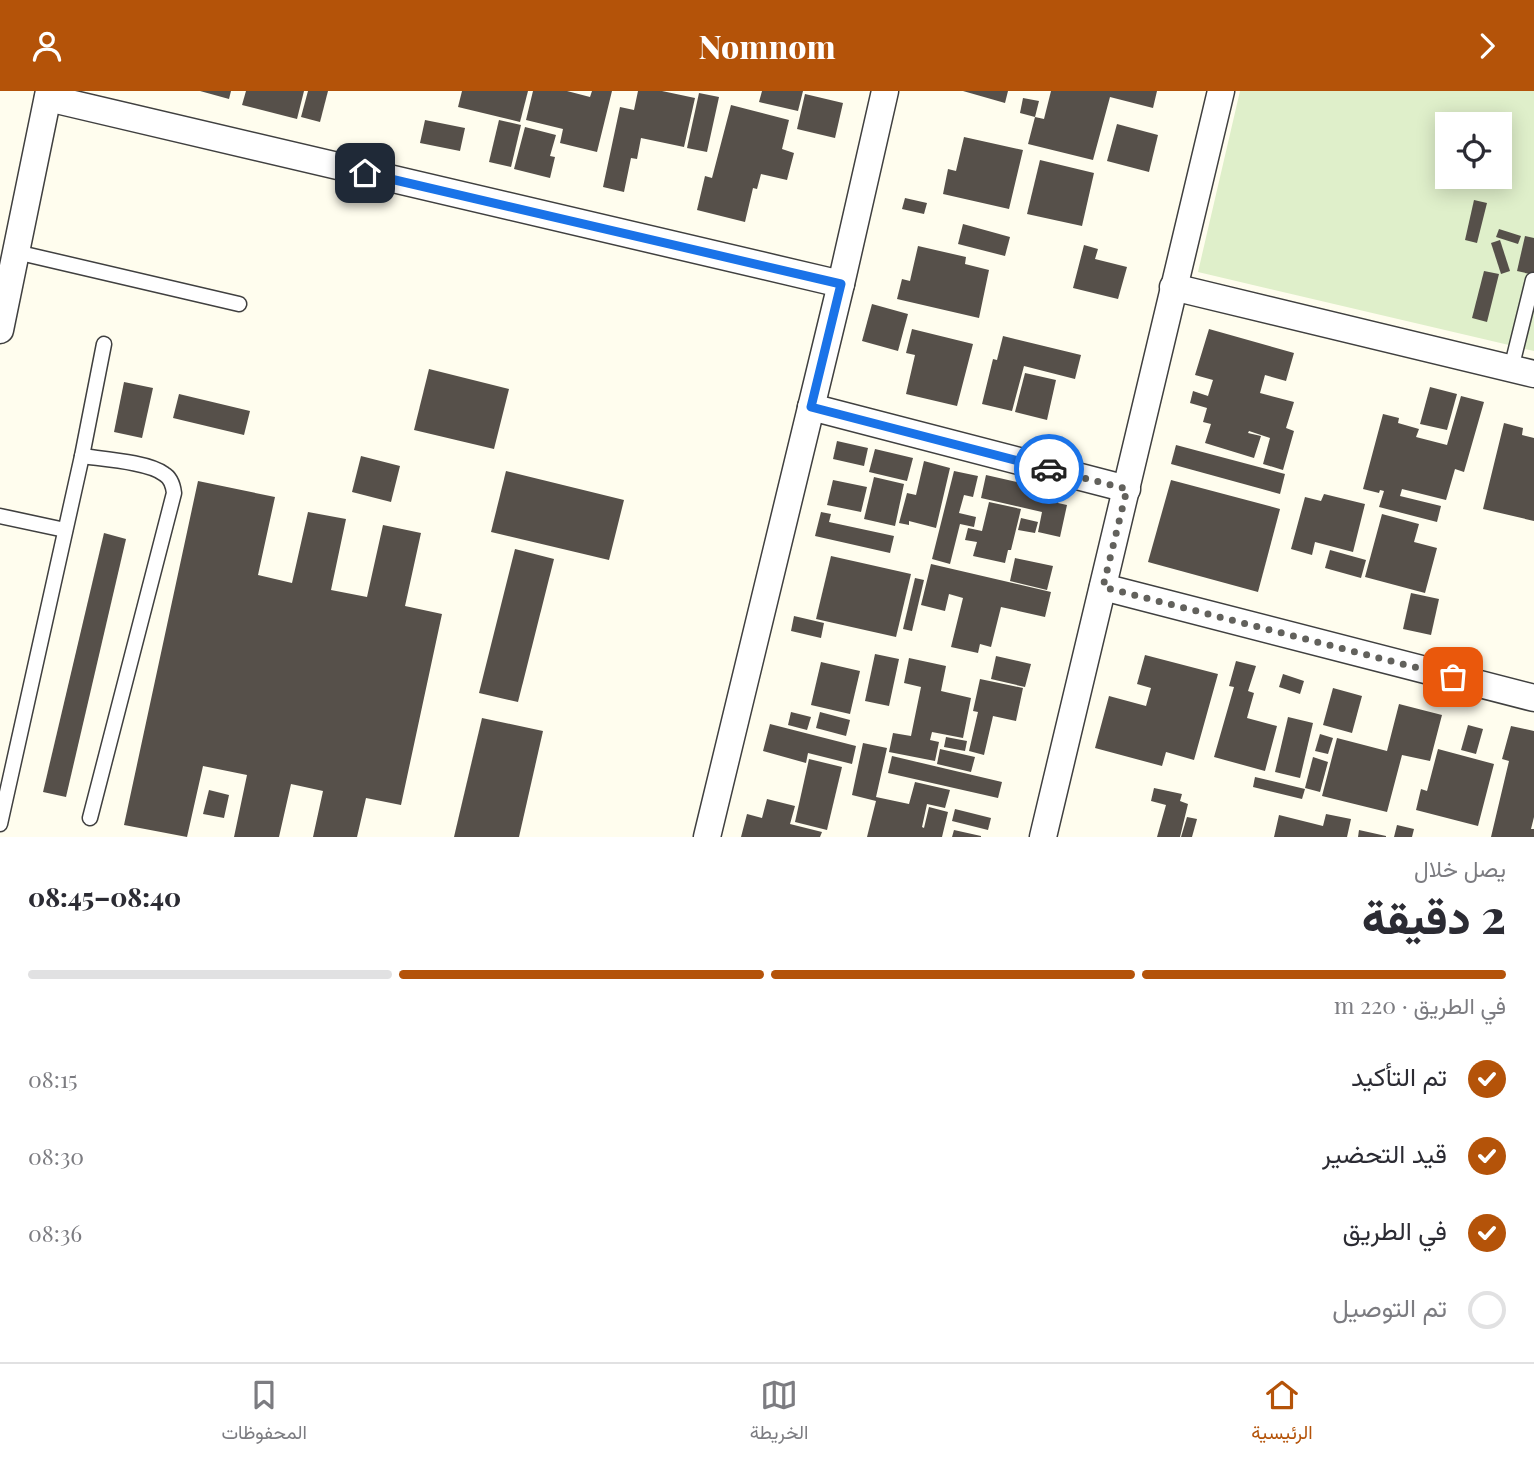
<!DOCTYPE html>
<html lang="ar">
<head>
<meta charset="utf-8">
<style>
	:root { --surface:#fff; --page:#f7f7f7; --text:#2b2b33; --muted:#7c7c81; --line:#e1e1e2; --accent:#b45309 }
	body { margin:0; font-family:"Playfair Display",Vazirmatn,serif; background:var(--page); color:var(--text); direction:rtl; height:100vh; display:flex; flex-direction:column; font-size:26px; white-space:nowrap }
	* { box-sizing:border-box; margin:0 }
	p { font-size:23px; color:var(--muted) }
	.icon { flex:none; width:38px; height:38px; fill:none; stroke:currentColor; stroke-width:2; stroke-linecap:round; stroke-linejoin:round }
	.map { position:relative; height:746px; overflow:hidden; direction:ltr }
	.sheet { display:flex; flex-direction:column; background:var(--surface); flex:1 }
	.sheet>* { flex:none }
	.controls { position:absolute; left:1435px; top:21px; display:grid; gap:14px }
	.controls a { display:grid; place-items:center; width:77px; height:77px; border-radius:0px; background:var(--surface); box-shadow:0 4px 18px #0003; font-size:35px }
	.pin { position:absolute; display:grid; place-items:center; width:60px; height:60px; color:#fff; margin:-30px; border-radius:14px; box-shadow:0 4px 10px #0006 }
	.courier { position:absolute; display:grid; place-items:center; width:70px; height:70px; margin:-35px; border:5px solid #1a73e8; border-radius:50%; background:#fff; color:#222; box-shadow:0 2px 9px #0007 }
	.head em { font-style:normal; font-weight:800 }
	.head div { display:flex; flex-direction:column-reverse }
	.head { display:flex; align-items:center; justify-content:space-between; height:119px; padding:0 28px }
	h1 { font-size:46px; font-weight:800; line-height:52px }
	.bar { display:grid; grid-template-columns:repeat(4,1fr); gap:10px 7px; align-content:center; height:84px; padding:0 28px }
	.bar i { height:9px; border-radius:5px; background:var(--line) }
	.bar .current { background:var(--accent) }
	.bar p { grid-column:span 4 }
	ol { padding:0 28px; list-style:none }
	li { display:flex; align-items:center; gap:21px; height:77px }
	li p { margin-inline-start:auto }
	li .icon { padding:7px; border-radius:50%; background:var(--accent); color:#fff; stroke-width:4 }
	li:last-child { color:var(--muted) }
	li i { width:38px; height:38px; border:4px solid var(--line); border-radius:50% }
	header { display:flex; justify-content:space-between; align-items:center; height:91px; padding:0 28px; background:var(--accent); color:#fff; font-size:32px; font-weight:800 }
	.tab-bar { display:flex; justify-content:space-around; align-items:center; height:98px; border-top:2px solid var(--line); background:var(--surface); font-size:19px; color:var(--muted) }
	.tab-bar a { display:grid; justify-items:center; gap:4px }
	.tab-bar .current { color:var(--accent) }
	.map>svg:first-child { display:block }
	.pitch { fill:#dfefca; fill-rule:evenodd }
	.building { fill:#56504a }
	.lines { fill:none; stroke-linecap:round; stroke-linejoin:round }
	.service-casing { stroke:#404040; stroke-width:17 }
	.minor-casing { stroke:#404040; stroke-width:29 }
	.service { stroke:#fff; stroke-width:14 }
	.minor { stroke:#fff; stroke-width:26 }
	.done { stroke:#62615c; stroke-width:7; stroke-dasharray:0 12.6 }
	.route { stroke:#1a73e8; stroke-width:9 }
</style>
</head>
<body>
<header><svg class="icon" aria-label="forward" viewBox="0 0 24 24"><path d="M9 5l7 7-7 7"/></svg>Nomnom<svg class="icon" aria-label="person" viewBox="0 0 24 24"><circle cx="12" cy="8" r="4"/><path d="M4 21q1-7 8-7t8 7"/></svg></header>
<div class="map">
<svg width="1534" height="746" viewBox="0 0 1534 746">
	<rect width="100%" height="100%" fill="#fffdee"/>
	<path class="pitch" d="M1240,0H1534V260L1198,181ZM1447,33H1500V86H1447Z"/>
	<g class="building">
		<path d="M200,0H231L229,8Z"/>
		<path d="M246,0H304L297,28L242,14Z"/>
		<path d="M308,0H328L320,31L301,26Z"/>
		<path d="M462,0H528L520,31L458,16Z"/>
		<path d="M533,0H567L590,6L592,0H612L597,61L560,52L563,38L526,29Z"/>
		<path d="M638,0H662L695,7L684,56L641,47L637,68L631,67L624,101L603,96L620,16L634,19Z"/>
		<path d="M762,0H803L798,20L759,11Z"/>
		<path d="M963,0H1008L1005,12Z"/>
		<path d="M1051,0H1157L1153,17L1110,6L1093,69L1028,53L1035,26L1044,28Z"/>
		<path d="M699,2L719,6L707,61L687,57Z"/>
		<path d="M805,3L843,12L835,47L797,38Z"/>
		<path d="M1023,7L1039,10L1035,26L1020,22Z"/>
		<path d="M731,14L789,29L782,58L794,62L787,89L761,83L757,98L753,97L745,131L697,119L705,85L712,87Z"/>
		<path d="M425,29L465,37L460,60L420,52Z"/>
		<path d="M499,29L521,34L511,76L489,71Z"/>
		<path d="M1117,33L1158,44L1149,81L1107,70Z"/>
		<path d="M525,36L556,44L550,65L555,66L550,87L514,78Z"/>
		<path d="M964,46L1023,59L1009,118L943,103L948,78L956,80Z"/>
		<path d="M1040,69L1094,82L1082,135L1027,123Z"/>
		<path d="M905,107L927,112L924,123L902,118Z"/>
		<path d="M1474,109L1487,112L1477,152L1465,149Z"/>
		<path d="M963,133L1010,146L1005,165L958,153Z"/>
		<path d="M1499,138L1521,145L1518,153L1496,146Z"/>
		<path d="M1525,145L1534,147V184L1517,180Z"/>
		<path d="M1500,149L1510,180L1501,183L1491,152Z"/>
		<path d="M1084,154L1098,158L1095,168L1127,176L1118,208L1073,197Z"/>
		<path d="M918,155L966,166L965,173L989,179L979,227L897,208L902,188L910,190Z"/>
		<path d="M1484,180L1499,183L1487,231L1472,227Z"/>
		<path d="M872,213L908,223L898,260L862,250Z"/>
		<path d="M912,238L973,253L957,315L906,303L915,264L906,262Z"/>
		<path d="M1209,238L1294,262L1286,290L1265,284L1260,302L1294,311L1286,337L1294,340L1283,379L1263,373L1270,347L1249,340L1248,342L1261,345L1254,367L1205,352L1211,333L1203,331L1207,317L1190,312L1193,300L1208,305L1213,289L1195,284Z"/>
		<path d="M1003,245L1081,264L1075,288L1024,275L1012,320L982,313L993,268L997,269Z"/>
		<path d="M429,278L509,298L494,358L414,339Z"/>
		<path d="M1025,282L1056,289L1047,329L1015,321Z"/>
		<path d="M124,291L153,297L142,347L114,341Z"/>
		<path d="M1430,296L1457,303L1447,339L1420,333Z"/>
		<path d="M179,303L250,320L244,344L173,327Z"/>
		<path d="M1461,305L1484,311L1464,381L1455,378L1446,409L1402,398L1400,405L1441,415L1437,431L1379,416L1384,400L1380,399L1379,402L1363,398L1383,323L1399,327L1398,332L1419,338L1416,346L1447,354Z"/>
		<path d="M1504,332L1523,337L1522,344L1534,347V430L1483,418Z"/>
		<path d="M837,350L868,357L864,375L833,368Z"/>
		<path d="M1176,354L1285,383L1280,403L1171,373Z"/>
		<path d="M875,358L913,367L907,390L869,381Z"/>
		<path d="M361,365L400,375L391,411L352,401Z"/>
		<path d="M924,370L950,377L936,437L909,430V434L899,432L907,402L916,404Z"/>
		<path d="M506,380L624,409L609,469L491,441Z"/>
		<path d="M954,380L978,385L973,406L964,404L959,422L976,426L974,436L960,433L950,473L932,468Z"/>
		<path d="M986,384L1060,401L1058,412L1067,414L1060,446L1038,441L1042,421L981,407Z"/>
		<path d="M874,386L904,393L895,435L864,428Z"/>
		<path d="M833,389L867,396L861,421L827,414Z"/>
		<path d="M1171,389L1280,418L1258,501L1148,471Z"/>
		<path d="M198,390L275,406L258,484L292,492L308,421L346,428L331,499L367,506L383,434L421,442L405,515L442,523L401,714L366,707L357,746H313L323,700L291,693L279,746H234L247,684L203,675L187,746L124,734Z"/>
		<path d="M1324,403L1365,413L1353,461L1315,451L1312,464L1291,458L1305,406L1321,410Z"/>
		<path d="M989,411L1021,418L1011,459H1008L1005,472L973,465L977,451L965,449L968,437L982,440Z"/>
		<path d="M821,421L831,423L829,431L894,445L890,462L815,445Z"/>
		<path d="M1382,423L1419,433L1414,451L1437,457L1425,502L1365,486Z"/>
		<path d="M1021,427L1038,431L1035,442L1018,439Z"/>
		<path d="M104,442L126,448L66,706L43,701Z"/>
		<path d="M515,458L554,468L518,611L479,602Z"/>
		<path d="M1330,459L1366,469L1361,487L1325,477Z"/>
		<path d="M831,465L911,483L896,546L816,528Z"/>
		<path d="M1015,467L1053,475L1047,499L1010,490Z"/>
		<path d="M931,473L1051,501L1045,526L1001,516L991,556L980,553L978,562L951,556L963,507L949,503L945,520L921,514Z"/>
		<path d="M915,487L924,489L912,540L903,538Z"/>
		<path d="M1411,502L1439,508L1431,544L1403,538Z"/>
		<path d="M794,525L824,532L821,547L791,540Z"/>
		<path d="M875,563L899,568L889,615L865,610Z"/>
		<path d="M1145,564L1218,583L1194,669L1166,661L1162,675L1095,657L1109,605L1146,615L1151,597L1137,593Z"/>
		<path d="M996,565L1031,573L1025,596L991,588Z"/>
		<path d="M909,567L946,575L941,600L971,607L963,647L932,641L930,649L939,651L935,670L889,661L893,642L911,645L921,596L904,592Z"/>
		<path d="M1236,570L1256,575L1248,600L1254,602L1247,627L1277,635L1265,680L1214,666L1234,596L1229,595Z"/>
		<path d="M821,571L860,580L850,623L811,614Z"/>
		<path d="M1283,583L1304,590L1300,603L1279,596Z"/>
		<path d="M980,588L1023,597L1016,630L993,625L984,664L969,660L978,621L973,620Z"/>
		<path d="M1333,597L1362,605L1352,642L1323,634Z"/>
		<path d="M1399,613L1442,624L1430,670L1402,664L1387,721L1322,705L1337,647L1387,660Z"/>
		<path d="M791,621L811,626L807,639L788,634Z"/>
		<path d="M820,621L850,629L846,645L816,637Z"/>
		<path d="M1288,626L1313,632L1300,687L1275,681Z"/>
		<path d="M482,627L543,640L519,746H454Z"/>
		<path d="M770,633L856,655L852,673L808,662L806,672L763,660Z"/>
		<path d="M1468,634L1483,638L1476,663L1461,659Z"/>
		<path d="M1511,635L1534,640V726L1531,738H1534V746H1491L1509,670L1502,668Z"/>
		<path d="M1320,643L1333,647L1328,663L1315,660Z"/>
		<path d="M946,646L967,650L965,660L944,656Z"/>
		<path d="M863,652L887,657L876,706L909,713L915,691L950,699L945,717L927,713L922,736L924,737L929,716L948,721L942,746H867L876,710L852,704Z"/>
		<path d="M940,658L975,666L971,681L937,673Z"/>
		<path d="M1438,658L1494,673L1478,735L1416,719L1421,698L1427,700Z"/>
		<path d="M892,665L1002,691L998,707L888,682Z"/>
		<path d="M1313,666L1328,671L1320,701L1305,697Z"/>
		<path d="M809,668L842,676L827,739L795,731Z"/>
		<path d="M1255,686L1305,698L1302,708L1253,696Z"/>
		<path d="M1154,697L1182,703L1180,710L1188,713L1180,746H1157L1166,714L1151,710Z"/>
		<path d="M209,699L229,704L224,727L203,723Z"/>
		<path d="M767,708L795,715L790,733L822,741L820,746H741L747,723L762,727Z"/>
		<path d="M955,718L991,727L988,739L952,730Z"/>
		<path d="M1326,723L1351,728L1347,746H1274L1279,724L1323,735Z"/>
		<path d="M1187,726L1197,728L1192,746H1181Z"/>
		<path d="M1397,734L1414,738L1412,746H1394Z"/>
		<path d="M954,739L981,745V746H952Z"/>
		<path d="M1359,739L1386,745V746H1358Z"/>
	</g>
	<g class="lines">
		<g class="service-casing">
			<g id="service">
				<path d="M16,161L239,213"/>
				<path d="M1511,278L1533,189"/>
				<path d="M82,365C102,368 149,371 164,383C171,387 173,394 174,402L90,727"/>
				<path d="M0,425L65,439"/>
				<path d="M0,733L82,365L104,253"/>
			</g>
		</g>
		<g class="minor-casing">
			<g id="minor">
				<path d="M48,7L841,193"/>
				<path d="M1173,196L1534,283"/>
				<path d="M0,239L49,0"/>
				<path d="M811,316L1127,398"/>
				<path d="M1103,496L1534,607"/>
				<path d="M707,746L841,193L885,0"/>
				<path d="M1043,746L1221,0"/>
			</g>
		</g>
		<use href="#service" class="service"/>
		<use href="#minor" class="minor"/>
	</g>
	<g class="lines">
		<path class="done" d="M1049,378L1127,398L1103,496L1453,586"/>
		<path class="route" d="M365,82L841,193L811,316L1049,378"/>
	</g>
</svg>
<div class="controls">
<a><svg class="icon" aria-label="locate" viewBox="0 0 24 24"><circle cx="12" cy="12" r="6"/><path d="M12 2v4M12 18v4M2 12h4M18 12h4"/></svg></a>
</div>
<div class="pin" style="left:1453px;top:586px;background:#ea580c"><svg class="icon" aria-label="bag" viewBox="0 0 24 24"><path d="M5 8h14l-1 12H6zM9 8a3 3 0 0 1 6 0"/></svg></div>
<div class="pin" style="left:365px;top:82px;background:#1f2937"><svg class="icon" aria-label="home" viewBox="0 0 24 24"><path d="M3 11l9-7 9 7M6 9v11h12V9"/></svg></div>
<div class="courier" style="left:1049px;top:378px"><svg class="icon" aria-label="car" viewBox="0 0 24 24"><path d="M5 17H2v-5l4-1 3-4h7l3 4 3 1v5h-3M9 17h6M6 11h13"/><circle cx="7" cy="17" r="2"/><circle cx="17" cy="17" r="2"/></svg></div>
</div>
<section class="sheet">
<div class="head"><div><h1>2 دقيقة</h1><p>يصل خلال</p></div><em>08:40–08:45</em></div>
<div class="bar"><i class="current"></i><i class="current"></i><i class="current"></i><i></i><p>في الطريق · 220 m</p></div>
<ol>
<li><svg class="icon" aria-label="check" viewBox="0 0 24 24"><path d="M5 12l5 5 9-10"/></svg>تم التأكيد<p>08:15</p></li>
<li><svg class="icon" aria-label="check" viewBox="0 0 24 24"><path d="M5 12l5 5 9-10"/></svg>قيد التحضير<p>08:30</p></li>
<li><svg class="icon" aria-label="check" viewBox="0 0 24 24"><path d="M5 12l5 5 9-10"/></svg>في الطريق<p>08:36</p></li>
<li><i></i>تم التوصيل</li>
</ol>
</section>
<nav class="tab-bar">
<a class="current"><svg class="icon" aria-label="home" viewBox="0 0 24 24"><path d="M3 11l9-7 9 7M6 9v11h12V9"/></svg>الرئيسية</a>
<a><svg class="icon" aria-label="map" viewBox="0 0 24 24"><path d="M3 6l6-2 6 2 6-2v14l-6 2-6-2-6 2zM9 4v14M15 6v14"/></svg>الخريطة</a>
<a><svg class="icon" aria-label="saved" viewBox="0 0 24 24"><path d="M7 4h10v16l-5-4-5 4z"/></svg>المحفوظات</a>
</nav>
</body>
</html>
